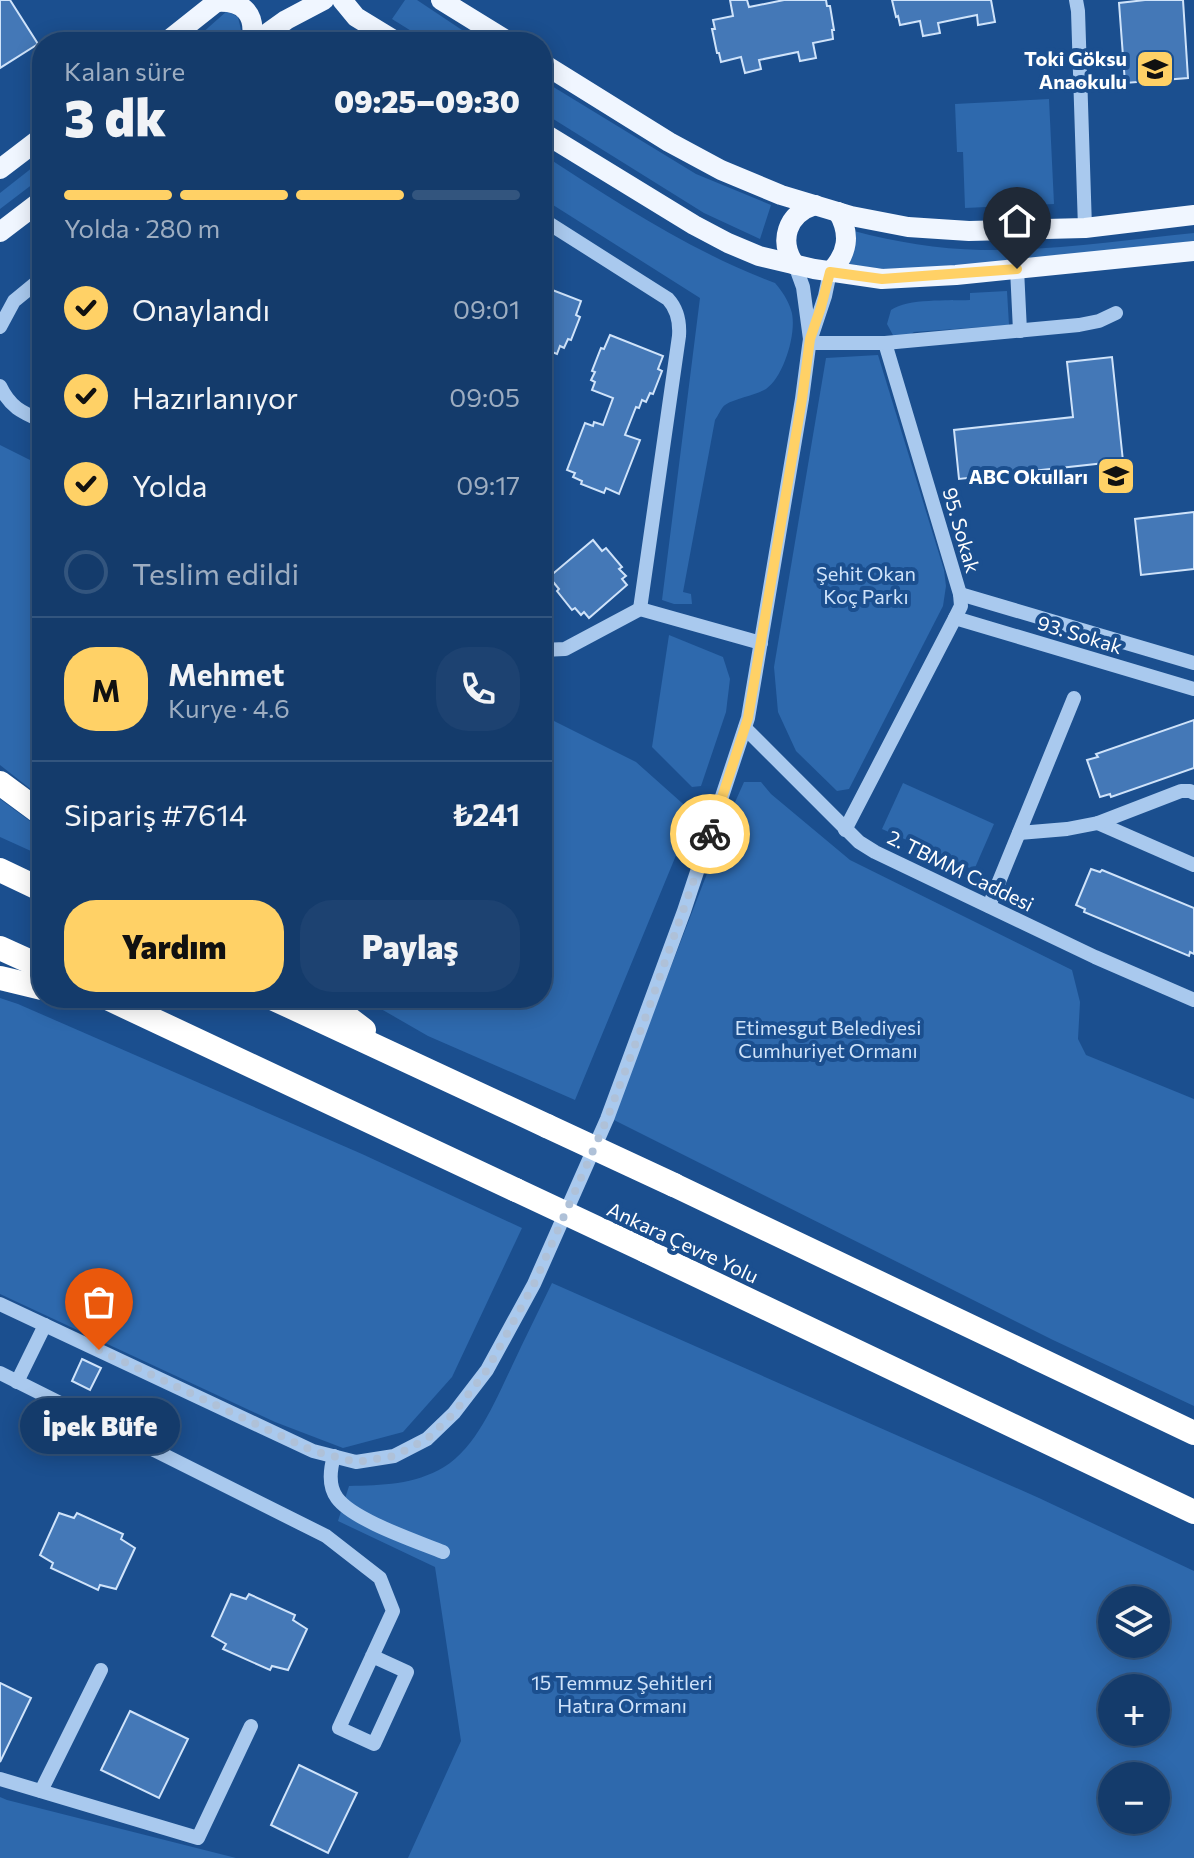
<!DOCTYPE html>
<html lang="tr">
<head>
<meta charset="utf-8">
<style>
	:root { --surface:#143b6b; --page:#1d4271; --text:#f1f3f6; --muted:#9dadc1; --line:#33557e; --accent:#ffd166 }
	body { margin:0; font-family:Commissioner,sans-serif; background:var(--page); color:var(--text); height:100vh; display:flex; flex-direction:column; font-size:30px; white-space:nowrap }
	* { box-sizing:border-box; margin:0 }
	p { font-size:26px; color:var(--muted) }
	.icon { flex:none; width:44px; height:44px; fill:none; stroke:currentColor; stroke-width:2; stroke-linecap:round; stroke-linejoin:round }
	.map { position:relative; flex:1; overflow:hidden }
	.panel { position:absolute; left:32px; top:32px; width:520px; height:976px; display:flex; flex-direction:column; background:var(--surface); border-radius:32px; box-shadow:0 4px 20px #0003,0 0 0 2px var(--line) }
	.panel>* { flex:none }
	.fabs { position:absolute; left:1098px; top:1586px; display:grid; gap:16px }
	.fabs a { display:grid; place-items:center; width:72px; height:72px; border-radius:50%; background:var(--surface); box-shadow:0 4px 20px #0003,0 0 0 2px var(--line); font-size:40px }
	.pin { position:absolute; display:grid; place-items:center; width:68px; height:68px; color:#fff; margin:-82px -34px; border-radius:50% 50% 50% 0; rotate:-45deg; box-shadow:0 0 8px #0007 }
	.pin .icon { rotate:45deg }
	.courier { position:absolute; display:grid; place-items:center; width:80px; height:80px; margin:-40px; border:6px solid #ffd166; border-radius:50%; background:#fff; color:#222; box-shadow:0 2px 10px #0007 }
	.bubble { position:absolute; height:56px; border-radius:28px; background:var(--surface); box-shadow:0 4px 20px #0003,0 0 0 2px var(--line); font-size:26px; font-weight:800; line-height:56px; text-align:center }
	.summary em { font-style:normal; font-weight:800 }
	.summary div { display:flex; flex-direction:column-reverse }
	.summary { display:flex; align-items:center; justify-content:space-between; height:136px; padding:0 32px }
	h1 { font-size:52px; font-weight:800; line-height:60px }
	.bar { display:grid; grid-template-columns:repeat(4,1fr); gap:12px 8px; align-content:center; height:96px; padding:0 32px }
	.bar i { height:10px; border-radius:6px; background:var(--line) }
	.bar .selected { background:var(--accent) }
	.bar p { grid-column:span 4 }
	.line { display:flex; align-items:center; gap:20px; padding:0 32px; border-top:2px solid var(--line) }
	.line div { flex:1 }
	.round { display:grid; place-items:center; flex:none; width:84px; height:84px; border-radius:32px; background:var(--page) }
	ol { padding:0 32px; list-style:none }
	li { display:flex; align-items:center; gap:24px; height:88px }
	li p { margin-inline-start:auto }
	li .icon { padding:8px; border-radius:50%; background:var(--accent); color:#111; stroke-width:4 }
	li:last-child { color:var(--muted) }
	li i { width:44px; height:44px; border:4px solid var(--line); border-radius:50% }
	.action { display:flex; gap:16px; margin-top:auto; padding:16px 32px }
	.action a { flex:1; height:92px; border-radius:32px; background:var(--accent); color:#111; font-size:32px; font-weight:800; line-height:92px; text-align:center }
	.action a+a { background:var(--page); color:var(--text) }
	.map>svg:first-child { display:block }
	.green { fill:#2e69ad; fill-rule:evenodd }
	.building { fill:#4478b7; stroke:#cfe3fa; stroke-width:2 }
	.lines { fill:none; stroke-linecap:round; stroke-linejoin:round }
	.minor { stroke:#a9c9ee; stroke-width:14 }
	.major { stroke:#f0f6ff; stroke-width:20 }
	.highway { stroke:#fff; stroke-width:24 }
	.highway-bridge { stroke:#fff; stroke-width:24 }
	.done { stroke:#afc1d8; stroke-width:8; stroke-dasharray:0 14.4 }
	.route { stroke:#ffd166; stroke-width:10 }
	.labels { text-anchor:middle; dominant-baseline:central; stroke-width:8; stroke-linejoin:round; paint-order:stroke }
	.poi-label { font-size:20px; font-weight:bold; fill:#fff; stroke:#1b4f8f; text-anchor:end }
	.street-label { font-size:20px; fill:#fff; stroke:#1b4f8f }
	.park-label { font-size:20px; fill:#cfe3fa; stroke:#1b4f8f }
</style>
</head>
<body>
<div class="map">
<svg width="1194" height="1858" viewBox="0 0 1194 1858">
	<rect width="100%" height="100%" fill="#1b4f8f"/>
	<g class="green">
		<path d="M405,0H417L480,42H429L392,19Z"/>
		<path d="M227,11L238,17L241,30L222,42H192Z"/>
		<path d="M542,80L696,174L771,205L760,239L704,213L542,112Z"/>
		<path d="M1049,99L1054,204L965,208L963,152H957L955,104Z"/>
		<path d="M542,154C616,202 692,252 775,283C782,291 788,300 791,310C798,330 784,377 766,389C754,396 736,398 725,405C721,408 718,416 715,420L683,592L691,594L692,604H674L662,600L700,298L542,198Z"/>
		<path d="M42,160V177L0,209V193Z"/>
		<path d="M854,231C895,242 938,249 981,250C1052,251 1124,240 1194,233V241L965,267L885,269L848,265Z"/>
		<path d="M1007,291L1009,325L914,332L908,336L894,337L887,324L891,310C908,298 948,301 970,300V293Z"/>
		<path d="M878,355L944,570L946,586L943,606L849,789L837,791L796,751L778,712L774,667L826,358Z"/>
		<path d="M0,445L42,466V798L0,765Z"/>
		<path d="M669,635L723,657L730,679L726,712L701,786L692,787L652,747Z"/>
		<path d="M542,715L636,762L691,811V819L575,1100L428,1036L362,998H542Z"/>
		<path d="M744,782H761L771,794L850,860L1072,970L1080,1002L1078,1039L1086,1055L1194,1099V1406L1053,1340L612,1119L732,809Z"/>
		<path d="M903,783L994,824L974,870L882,829Z"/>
		<path d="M0,799L42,830V856L0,837Z"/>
		<path d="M0,998L18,1004L362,1154L522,1228L452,1377L403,1432L343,1448L275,1422L0,1294Z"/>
		<path d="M552,1283L1039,1498L1194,1571V1858H408L461,1741L435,1567L338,1521L349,1486C382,1485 414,1485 444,1467C477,1447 496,1399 512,1366C525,1338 539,1310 552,1283ZM1112,1600H1156V1644H1112ZM1112,1688H1156V1732H1112ZM1112,1776H1156V1820H1112Z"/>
		<path d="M0,1797L7,1800L236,1858H0Z"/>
	</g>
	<g class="building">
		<path d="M0,0H10L38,44L0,68Z"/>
		<path d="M730,0H747L749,7L784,0H826L827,6H830L834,30H832L833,39L813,43L816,58L800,61L798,52L759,60L761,69L745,73L741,57L721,62L719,53H717L712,29H715L713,20L733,16Z"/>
		<path d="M892,0H991L995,22L978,25L977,15L957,19L938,23L940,33L923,36L920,21L900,25L898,16L896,17Z"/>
		<path d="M1145,0H1183L1188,78L1125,83L1119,3Z"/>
		<path d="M542,286L581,301L576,315L580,317L571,340L568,339L564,348L560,346L557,354L542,348Z"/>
		<path d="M610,335L663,356L658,369L662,371L653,394L650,393L646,402L642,400L639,408L636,407L625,435L640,440L619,494L606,488L604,493L581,484L582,481L573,477L575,473L567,470L585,423L593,426L594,422L603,425L613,398L592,390L595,382L591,380L595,372L592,371L601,348L604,349Z"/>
		<path d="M1112,357L1123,461L959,479L954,430L1073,417L1067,362Z"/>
		<path d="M1194,512V569L1141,575L1135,519Z"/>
		<path d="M593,540L602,551L606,548L622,567L619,569L626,576L622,579L627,585L589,618L584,612L581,615L575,608L572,610L557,591L559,589L549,577Z"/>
		<path d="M1194,720V768L1111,797L1110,794L1100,797L1087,760L1098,757L1096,754Z"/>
		<path d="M1091,869L1100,872L1102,870L1194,908V954L1190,952L1189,956L1084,912L1085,909L1076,905Z"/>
		<path d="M82,1359L101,1368L90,1390L72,1381Z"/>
		<path d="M59,1513L74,1518L77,1513L123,1534L121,1539L135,1548L116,1589L100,1585L98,1590L51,1568L53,1563L40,1555Z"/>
		<path d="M231,1594L246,1599L249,1594L295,1615L293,1620L307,1629L288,1670L272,1666L270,1670L223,1649L226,1644L212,1636Z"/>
		<path d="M0,1683L31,1698L0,1762Z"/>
		<path d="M130,1711L188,1739L159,1798L101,1770Z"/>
		<path d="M299,1765L357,1793L328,1853L271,1825Z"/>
	</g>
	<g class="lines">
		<g class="minor">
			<path d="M1076,0L1078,11L1085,228"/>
			<path d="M542,219L668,299C678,310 680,322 679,336L640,609"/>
			<path d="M1017,269L1020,331"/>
			<path d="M0,327L14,301L42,278"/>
			<path d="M812,335L825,296L830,272"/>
			<path d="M810,343H885L960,594L961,606L955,618L845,830"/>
			<path d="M885,343L1079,325L1099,321L1116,313"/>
			<path d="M0,386C10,407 21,412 42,421"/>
			<path d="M960,594L1194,663"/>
			<path d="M955,618L1194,689"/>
			<path d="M542,650L565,649L640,609L761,643"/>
			<path d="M745,728L859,842L875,852L1095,957L1194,1000"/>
			<path d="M1098,823L1194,865"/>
			<path d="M1019,833L1067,829L1098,823L1181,791H1190L1194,793"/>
			<path d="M989,906L1074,698"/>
			<path d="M0,1304L313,1451L356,1462L394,1456L427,1439L454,1413L487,1370L534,1284L607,1119L684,911L748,718L802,399L809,346L810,339L803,287L795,265"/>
			<path d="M0,1373L326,1536L380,1578L393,1611L339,1728L374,1744L407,1672L372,1656"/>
			<path d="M17,1382L45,1325"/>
			<path d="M334,1456C330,1470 328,1486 337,1498C353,1520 416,1541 443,1552"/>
			<path d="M0,1779L198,1838L251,1726"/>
			<path d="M41,1791L101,1670"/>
		</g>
		<g class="major">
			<path d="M342,0L356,17L397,42"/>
			<path d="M441,0L509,42"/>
			<path d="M216,2C244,0 257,15 251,42"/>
			<path d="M166,42L219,0"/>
			<path d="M255,42L286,20L324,0"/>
			<path d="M542,63L669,142L721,170L781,195L851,216L908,227L969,231L1085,228L1194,215"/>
			<path d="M542,132L694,225L728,243L759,256L814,269L882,279L956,275L1194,251"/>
			<path d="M0,169L42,137"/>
			<path d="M0,232L42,200"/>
			<path d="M795,265C778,241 787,214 815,205"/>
			<path d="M830,272C848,254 851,234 838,212"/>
		</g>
		<g class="highway">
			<path d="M0,783L42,814"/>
			<path d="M0,870L42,890"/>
			<path d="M0,948L42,967"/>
			<path d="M0,978L42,988"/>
			<path d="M107,998L516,1190"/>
			<path d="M272,998L547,1126"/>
			<path d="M322,998L364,1030"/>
			<path d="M674,1185L1194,1433"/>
			<path d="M646,1251L1194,1512"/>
		</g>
		<g class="highway-bridge">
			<path d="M547,1126L674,1185"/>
			<path d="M516,1190L646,1251"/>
		</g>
	</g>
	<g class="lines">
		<path class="done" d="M99,1350L313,1451L356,1462L394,1456L427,1439L454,1413L487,1370L534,1284L607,1119L646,1016L710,834"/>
		<path class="route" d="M710,834L748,718L802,399L810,339L821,307L830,272L882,279L1017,269"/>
	</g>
	<defs>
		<g id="school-square" transform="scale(2)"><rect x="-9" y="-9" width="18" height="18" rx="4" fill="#ffd166" stroke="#1b4f8f"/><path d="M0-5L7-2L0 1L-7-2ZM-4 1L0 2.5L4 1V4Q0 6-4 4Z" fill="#111"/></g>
	</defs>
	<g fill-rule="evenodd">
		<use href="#school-square" x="1155" y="69"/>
		<use href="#school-square" x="1116" y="476"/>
	</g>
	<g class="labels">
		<g class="poi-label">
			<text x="1127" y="58">Toki Göksu<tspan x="1127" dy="23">Anaokulu</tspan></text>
			<text x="1088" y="476">ABC Okulları</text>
		</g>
		<g class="street-label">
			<text transform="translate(962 530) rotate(74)">95. Sokak</text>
			<text transform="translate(1080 634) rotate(17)">93. Sokak</text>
			<text transform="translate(961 870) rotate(26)">2. TBMM Caddesi</text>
			<text transform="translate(683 1242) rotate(25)">Ankara Çevre Yolu</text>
		</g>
		<g class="park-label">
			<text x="866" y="573">Şehit Okan<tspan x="866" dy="23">Koç Parkı</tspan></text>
			<text x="828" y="1027">Etimesgut Belediyesi<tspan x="828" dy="23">Cumhuriyet Ormanı</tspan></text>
			<text x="622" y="1682">15 Temmuz Şehitleri<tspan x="622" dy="23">Hatıra Ormanı</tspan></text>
		</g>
	</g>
</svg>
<div class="fabs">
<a><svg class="icon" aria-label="layers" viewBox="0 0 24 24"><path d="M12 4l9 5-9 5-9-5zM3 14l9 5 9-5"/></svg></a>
<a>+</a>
<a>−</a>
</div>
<div class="pin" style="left:99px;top:1350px;background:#ea580c"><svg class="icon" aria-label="bag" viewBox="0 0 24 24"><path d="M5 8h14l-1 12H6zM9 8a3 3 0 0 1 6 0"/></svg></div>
<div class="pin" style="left:1017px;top:269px;background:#1f2937"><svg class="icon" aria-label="home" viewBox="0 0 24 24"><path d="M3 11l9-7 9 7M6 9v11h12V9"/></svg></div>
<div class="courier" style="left:710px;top:834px"><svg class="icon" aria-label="bike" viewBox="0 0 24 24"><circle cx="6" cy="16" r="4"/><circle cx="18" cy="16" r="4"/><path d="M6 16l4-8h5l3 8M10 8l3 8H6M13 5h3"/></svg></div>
<div class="bubble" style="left:20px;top:1398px;width:160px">İpek Büfe</div>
<section class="panel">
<div class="summary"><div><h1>3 dk</h1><p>Kalan süre</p></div><em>09:25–09:30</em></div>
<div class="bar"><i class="selected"></i><i class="selected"></i><i class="selected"></i><i></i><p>Yolda · 280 m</p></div>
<ol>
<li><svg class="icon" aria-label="check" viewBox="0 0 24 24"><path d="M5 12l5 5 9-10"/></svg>Onaylandı<p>09:01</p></li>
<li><svg class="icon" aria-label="check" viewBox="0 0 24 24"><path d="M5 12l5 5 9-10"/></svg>Hazırlanıyor<p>09:05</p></li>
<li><svg class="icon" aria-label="check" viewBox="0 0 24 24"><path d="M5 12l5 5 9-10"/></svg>Yolda<p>09:17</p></li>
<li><i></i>Teslim edildi</li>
</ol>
<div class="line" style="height:144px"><b class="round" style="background:var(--accent);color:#111">M</b><div><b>Mehmet</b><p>Kurye · 4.6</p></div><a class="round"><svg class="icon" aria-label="phone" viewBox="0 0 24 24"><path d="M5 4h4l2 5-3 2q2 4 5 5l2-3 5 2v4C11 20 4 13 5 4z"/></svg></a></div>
<div class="line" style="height:104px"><div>Sipariş #7614</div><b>₺241</b></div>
<div class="action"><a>Yardım</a><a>Paylaş</a></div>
</section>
</div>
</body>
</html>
